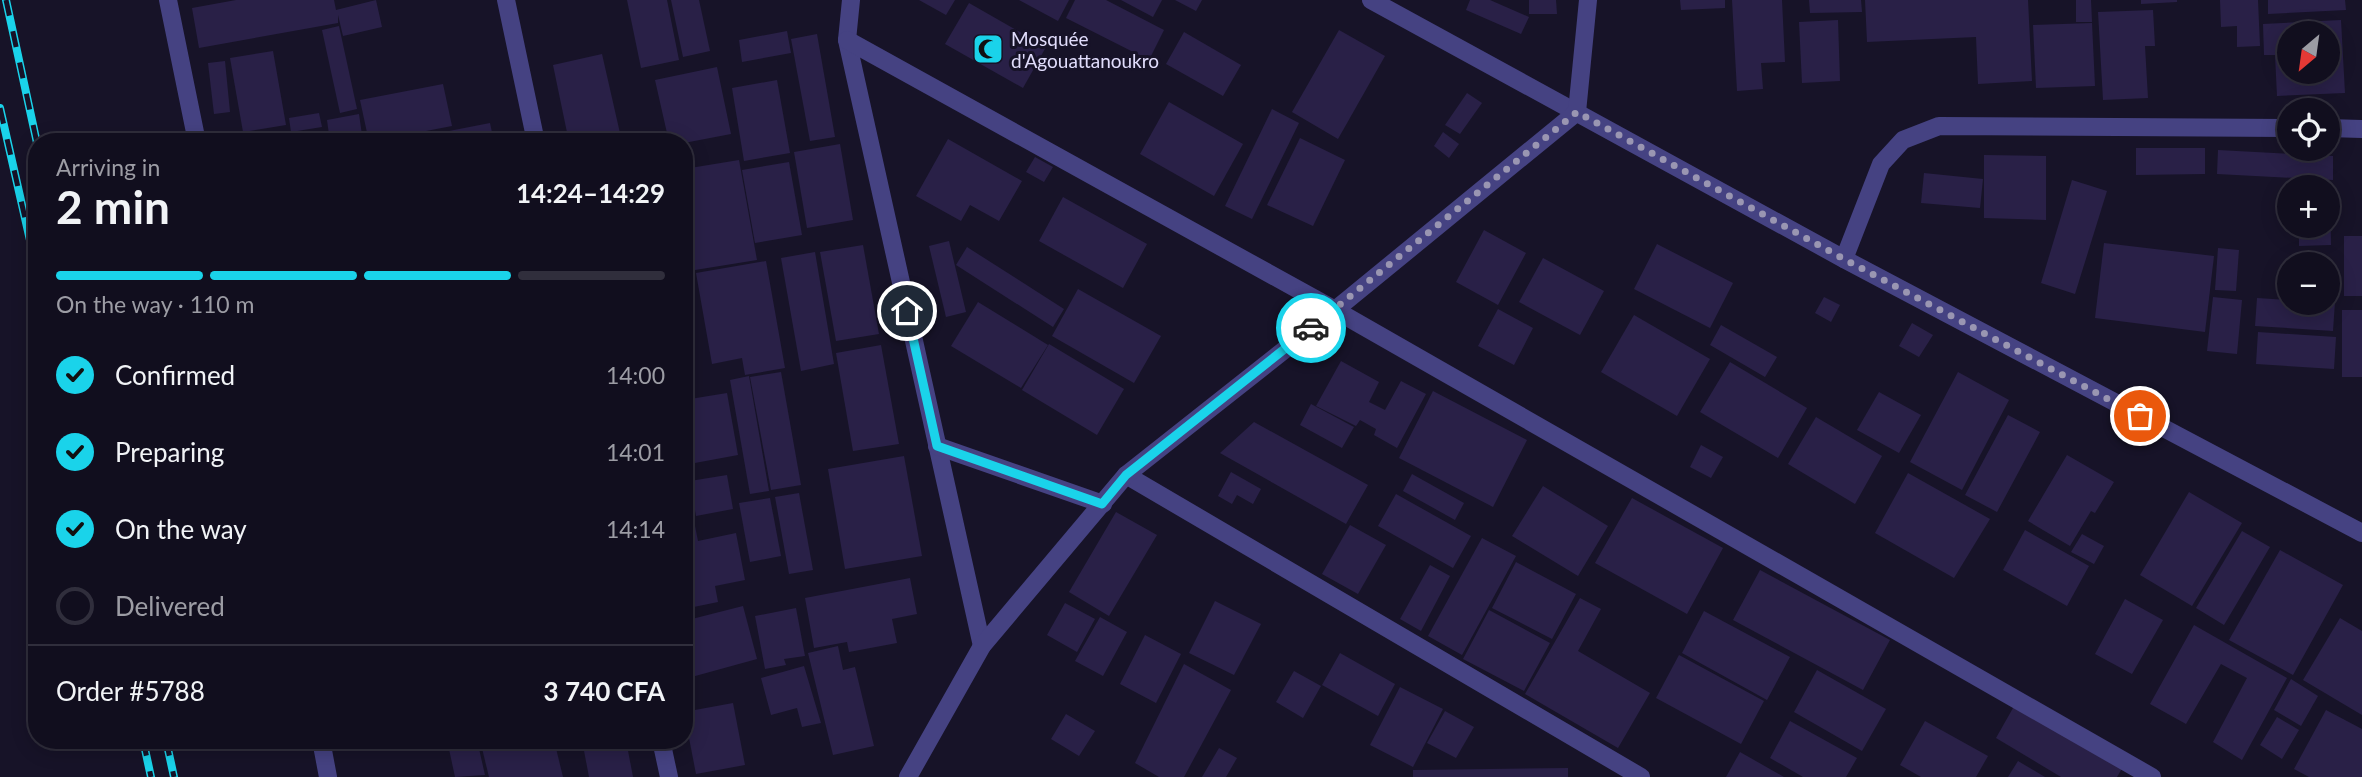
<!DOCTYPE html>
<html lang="en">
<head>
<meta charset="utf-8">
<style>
	:root { --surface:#110e1e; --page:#1e1c2b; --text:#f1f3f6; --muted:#9c9ca4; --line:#302e3c; --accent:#1ad3ea }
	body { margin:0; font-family:Lato,sans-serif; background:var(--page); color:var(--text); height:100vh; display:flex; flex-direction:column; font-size:26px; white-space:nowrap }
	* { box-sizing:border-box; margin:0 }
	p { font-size:23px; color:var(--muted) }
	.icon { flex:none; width:38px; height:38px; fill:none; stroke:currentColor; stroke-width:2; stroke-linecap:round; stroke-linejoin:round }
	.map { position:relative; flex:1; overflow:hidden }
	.side { position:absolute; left:28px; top:133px; width:665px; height:616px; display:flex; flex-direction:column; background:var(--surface); border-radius:28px; box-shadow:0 4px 18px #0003,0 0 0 2px var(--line) }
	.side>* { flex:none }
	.needle { width:46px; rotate:209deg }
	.fabs { position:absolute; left:2277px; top:21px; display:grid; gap:14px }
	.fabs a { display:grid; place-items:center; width:63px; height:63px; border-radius:50%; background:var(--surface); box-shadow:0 4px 18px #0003,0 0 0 2px var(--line); font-size:35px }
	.pin { position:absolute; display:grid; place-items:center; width:60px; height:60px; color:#fff; margin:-30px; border:4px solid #fff; border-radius:50%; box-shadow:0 2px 7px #0007 }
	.courier { position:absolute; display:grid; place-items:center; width:70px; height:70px; margin:-35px; border:5px solid #1ad3ea; border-radius:50%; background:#fff; color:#222; box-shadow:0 2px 9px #0007 }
	.headline em { font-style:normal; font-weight:700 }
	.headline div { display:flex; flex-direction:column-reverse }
	.headline { display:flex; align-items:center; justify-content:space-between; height:119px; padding:0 28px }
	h1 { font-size:46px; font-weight:700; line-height:52px }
	.bar { display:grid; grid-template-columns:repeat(4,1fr); gap:10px 7px; align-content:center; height:84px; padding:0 28px }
	.bar i { height:9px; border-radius:5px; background:var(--line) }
	.bar .current { background:var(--accent) }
	.bar p { grid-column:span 4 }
	.line { display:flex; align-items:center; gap:18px; padding:0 28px; border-top:2px solid var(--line) }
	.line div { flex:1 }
	ol { padding:0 28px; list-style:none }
	li { display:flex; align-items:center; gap:21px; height:77px }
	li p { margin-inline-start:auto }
	li .icon { padding:7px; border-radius:50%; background:var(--accent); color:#111; stroke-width:4 }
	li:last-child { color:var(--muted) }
	li i { width:38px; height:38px; border:4px solid var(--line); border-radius:50% }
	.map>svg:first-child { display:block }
	.building { fill:#292047; fill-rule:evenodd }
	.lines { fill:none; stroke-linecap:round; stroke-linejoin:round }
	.minor { stroke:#454282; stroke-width:18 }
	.rail-casing { stroke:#1ad3ea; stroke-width:8 }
	.rail { stroke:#171328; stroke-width:5; stroke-dasharray:16; stroke-linecap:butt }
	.done { stroke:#9a96b2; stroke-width:7; stroke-dasharray:0 12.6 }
	.route { stroke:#1ad3ea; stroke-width:9 }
	.labels { text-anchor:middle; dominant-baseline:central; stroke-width:6; stroke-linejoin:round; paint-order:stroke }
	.poi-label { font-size:19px; fill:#e1ddfc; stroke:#171328; text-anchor:start }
</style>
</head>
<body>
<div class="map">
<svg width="2362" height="777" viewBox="0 0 2362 777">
	<rect width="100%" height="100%" fill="#171328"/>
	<g class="building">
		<path d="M236,0H334L336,10L376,0L382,27L343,36L338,15V23L199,48L192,8Z"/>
		<path d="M627,0H667L679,60L641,68Z"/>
		<path d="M671,0H699L710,51L683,57Z"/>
		<path d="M919,0H955L946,15Z"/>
		<path d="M1019,0H1069L1058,21Z"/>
		<path d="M1075,0H1106L1164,30L1149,60L1066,18Z"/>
		<path d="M1121,0H1162L1153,17Z"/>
		<path d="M1175,0H1202L1196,11Z"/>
		<path d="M1470,0H1490L1529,17L1521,34L1466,10Z"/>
		<path d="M1529,0H1556L1557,14H1529Z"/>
		<path d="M1680,0H1725V8L1681,10Z"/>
		<path d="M1732,0H1782L1785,62L1761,63L1763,89L1737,91Z"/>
		<path d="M1809,0H1861L1862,12L1810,13Z"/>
		<path d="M1865,0H2028L2032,81L1978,84L1976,37L1867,42Z"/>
		<path d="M2076,0H2091L2092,22H2076Z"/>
		<path d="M2141,0H2177V2L2141,4Z"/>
		<path d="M2220,0H2258L2260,46L2237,47V26L2221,27Z"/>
		<path d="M2268,0H2345L2346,10L2268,14Z"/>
		<path d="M969,3L1046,47L1023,88L945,44Z"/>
		<path d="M2153,10L2155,46H2145L2148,98L2103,100L2098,12Z"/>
		<path d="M1838,20L1840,81L1802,83L1799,22Z"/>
		<path d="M2341,20L2345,93L2277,96L2275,55H2264L2263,24ZM2289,33H2328V72H2289Z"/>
		<path d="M2092,23L2095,86L2036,88L2033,25Z"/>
		<path d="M339,26L357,109L340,113L322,30Z"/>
		<path d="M1339,30L1385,56L1338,139L1292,112Z"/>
		<path d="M787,31L791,53L742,62L739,40Z"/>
		<path d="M1184,32L1241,65L1223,96L1166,64Z"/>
		<path d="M817,34L835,137L810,141L791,39Z"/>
		<path d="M273,51L286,125L243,132L230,58Z"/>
		<path d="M602,54L622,142H569L553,65Z"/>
		<path d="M225,61L230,112L214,114L208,63Z"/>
		<path d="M717,67L731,134L684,143V142H669L655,80Z"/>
		<path d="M777,80L790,153L744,161L732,88Z"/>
		<path d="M443,84L452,126L369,142L360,100Z"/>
		<path d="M1467,93L1482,103L1460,134L1445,125Z"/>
		<path d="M1169,102L1243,144L1214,196L1140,154Z"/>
		<path d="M1272,109L1299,123L1252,219L1225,206Z"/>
		<path d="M319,113L322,127L291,132L289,118Z"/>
		<path d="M359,114L363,142H330L327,120Z"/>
		<path d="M490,123L494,142H451L449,131Z"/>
		<path d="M286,132L288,142H247L246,141Z"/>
		<path d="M1443,132L1459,144L1449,158L1434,146Z"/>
		<path d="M1300,138L1345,160L1313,226L1267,205Z"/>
		<path d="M948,139L1022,181L999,221L970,205L961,221L916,196Z"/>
		<path d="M840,144L853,220L807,228L794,152Z"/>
		<path d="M2136,148H2205V174L2136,175Z"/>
		<path d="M2218,150L2333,156V180L2217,174Z"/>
		<path d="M1984,155L2046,156V220L1984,218Z"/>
		<path d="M1035,157L1053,167L1044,182L1026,172Z"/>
		<path d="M739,160L757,260L695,270L684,207V169Z"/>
		<path d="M789,162L802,235L755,243L742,170Z"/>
		<path d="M1924,173L1983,179L1980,208L1921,203Z"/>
		<path d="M2072,180L2107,191L2075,294L2041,283Z"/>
		<path d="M2328,189H2330L2331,245L2299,246V226H2328Z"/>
		<path d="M1063,197L1147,244L1123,288L1039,241Z"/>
		<path d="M1484,230L1526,253L1498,305L1456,282Z"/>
		<rect x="2344" y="236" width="18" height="60"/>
		<path d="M949,241L966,312L946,317L929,246Z"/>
		<path d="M2104,243L2214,256L2205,332L2095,318Z"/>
		<path d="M1657,244L1733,283L1710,328L1634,289Z"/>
		<path d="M863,245L879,334L836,341L820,252Z"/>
		<path d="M967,247L1064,309L1053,327L956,265Z"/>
		<path d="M2218,248L2239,250L2236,291L2215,290Z"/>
		<path d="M815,252L834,364L801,371L781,258Z"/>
		<path d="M1543,258L1604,291L1580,335L1519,302Z"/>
		<path d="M766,261L785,368L745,375L742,358L712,364L696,273Z"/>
		<path d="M1078,289L1161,336L1134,383L1052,336Z"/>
		<path d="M1824,297L1840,305L1831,322L1815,313Z"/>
		<path d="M2213,297L2242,300L2237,354L2207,351Z"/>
		<path d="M2257,298L2289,300V303L2335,302L2333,331L2255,326Z"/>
		<path d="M978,302L1048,345L1021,388L951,346Z"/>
		<path d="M1498,309L1533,328L1514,365L1478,346Z"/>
		<rect x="2342" y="310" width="20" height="67"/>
		<path d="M1634,315L1710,359L1677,416L1601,372Z"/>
		<path d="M1912,323L1933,335L1919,357L1899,346Z"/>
		<path d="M1721,325L1777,357L1765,377L1710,345Z"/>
		<path d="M2258,332L2336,337L2334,369L2256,364Z"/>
		<path d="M1049,344L1124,389L1097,435L1022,390Z"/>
		<path d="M881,345L899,444L853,451L836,353Z"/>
		<path d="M1341,361L1379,382L1369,402L1385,410L1401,381L1426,394L1397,448L1374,435L1376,429L1360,420L1356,426L1316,406Z"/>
		<path d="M1730,362L1807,408L1778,458L1700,412Z"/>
		<path d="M781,372L801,485L771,490L750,377Z"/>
		<path d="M1958,372L2009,400L1962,490L1910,462Z"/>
		<path d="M749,376L769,491L750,494L730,380Z"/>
		<path d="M1433,391L1527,440L1493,507L1399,458Z"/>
		<path d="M1879,392L1921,415L1899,453L1857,430Z"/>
		<path d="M727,393L738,455L684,465V400Z"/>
		<path d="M1311,404L1354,427L1342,448L1300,425Z"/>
		<path d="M2008,415L2040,432L1997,512L1965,495Z"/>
		<path d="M1816,417L1882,456L1855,504L1788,464Z"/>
		<path d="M1254,422L1368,485L1346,524L1220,453Z"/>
		<path d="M1701,445L1723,457L1711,478L1690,467Z"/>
		<path d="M2067,455L2114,482L2095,513L2091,511L2070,546L2028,521Z"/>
		<path d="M904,456L922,556L845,569L828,469Z"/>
		<path d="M1231,472L1261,489L1253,504L1237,495L1232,504L1218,496Z"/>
		<path d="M1908,473L1990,519L1954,578L1875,533Z"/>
		<path d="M1412,474L1464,503L1455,520L1403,491Z"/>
		<path d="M727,475L733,509L696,516L690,481Z"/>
		<path d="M1543,486L1608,526L1578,576L1512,536Z"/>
		<path d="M2189,492L2242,523L2192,606L2140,575Z"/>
		<path d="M799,493L813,570L789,574L775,497Z"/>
		<path d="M1396,494L1471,536L1453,568L1378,526Z"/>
		<path d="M770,498L781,556L750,562L739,503Z"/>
		<path d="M1632,498L1723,548L1687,614L1595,563Z"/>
		<path d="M1116,512L1157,535L1109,616L1069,592Z"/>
		<path d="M693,516L698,541L736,533L745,580L715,586L718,602L684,609V517Z"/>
		<path d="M1350,525L1386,545L1358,594L1322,574Z"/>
		<path d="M2025,530L2089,566L2067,606L2003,570Z"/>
		<path d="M2242,531L2270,547L2224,625L2196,608Z"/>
		<path d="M2082,534L2104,546L2094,564L2071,552Z"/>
		<path d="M1482,538L1516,556L1462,655L1428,636Z"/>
		<path d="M2280,550L2343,585L2293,675L2229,640Z"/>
		<path d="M1516,562L1576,594L1552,639L1492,608Z"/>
		<path d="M1430,565L1450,576L1421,631L1400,619Z"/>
		<path d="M1760,570L1890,640L1863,690L1733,620Z"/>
		<path d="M910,578L917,614L892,619L897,643L849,652L847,642L814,648L805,598Z"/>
		<path d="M1580,598L1601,609L1578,651L1650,693L1618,748L1525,694Z"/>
		<path d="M2125,599L2163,620L2132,674L2095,654Z"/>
		<path d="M1215,601L1261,624L1234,675L1189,653Z"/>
		<path d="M1065,603L1095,619L1077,652L1047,635Z"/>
		<path d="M743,606L757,659L688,678L684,663V621Z"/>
		<path d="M796,608L805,656L784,659L786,665L765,669L755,616Z"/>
		<path d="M1489,610L1550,643L1524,691L1463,659Z"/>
		<path d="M1704,611L1790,657L1767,700L1682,653Z"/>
		<path d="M1100,617L1127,632L1103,676L1075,661Z"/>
		<path d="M2340,618L2362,631V715L2303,680Z"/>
		<path d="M2194,625L2287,678L2242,760L2213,742L2247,678L2221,664L2186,724L2150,704Z"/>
		<path d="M1145,635L1181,654L1156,703L1120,684Z"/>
		<path d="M838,646L843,670L855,667L874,746L833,755L808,653Z"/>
		<path d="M1340,653L1395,684L1378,716L1322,685Z"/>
		<path d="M1679,655L1764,701L1741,744L1656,698Z"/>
		<path d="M1184,664L1231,690L1184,777H1159L1135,763Z"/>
		<path d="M804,666L821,723L802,727L797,708L771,715L761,678Z"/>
		<path d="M1817,670L1886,709L1862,751L1794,712Z"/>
		<path d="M1294,671L1321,686L1303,718L1276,702Z"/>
		<path d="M2291,679L2318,696L2301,726L2274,710Z"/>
		<path d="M1400,687L1443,709L1413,767L1370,745Z"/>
		<path d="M2017,701L2124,765L2117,777H2061L1996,738Z"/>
		<path d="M733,703L745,765L696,774L684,712Z"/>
		<path d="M2326,710L2362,729V777H2309L2294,769Z"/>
		<path d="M1445,711L1474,727L1456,758L1427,743Z"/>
		<path d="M1066,714L1095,731L1079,756L1051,739Z"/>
		<path d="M2277,717L2299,730L2282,759L2260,745Z"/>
		<path d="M1790,721L1857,758L1846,777H1803L1770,758Z"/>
		<path d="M1925,721L1988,756L1976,777H1921L1900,765Z"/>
		<path d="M436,740H477L485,775L455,777L449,749L438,751Z"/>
		<path d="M480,740H554L563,777H489Z"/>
		<path d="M582,740H626L633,777H589Z"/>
		<path d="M1219,748L1237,758L1226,777H1202Z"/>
		<path d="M1740,752L1784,777H1726Z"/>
		<path d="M2018,761L2045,777H2008Z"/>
		<path d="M1568,768V777H1413V770Z"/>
	</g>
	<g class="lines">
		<g class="minor">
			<path d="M168,0L197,142"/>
			<path d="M506,0L536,142"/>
			<path d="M851,0L847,40L982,646"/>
			<path d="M1371,0L1844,259L2362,533"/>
			<path d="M847,40L1335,310L2152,777"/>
			<path d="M2328,128L2362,129"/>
			<path d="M1844,259L1881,164L1903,140L1939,126L2289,128"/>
			<path d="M937,446L1103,504"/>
			<path d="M1126,475L1641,777"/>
			<path d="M321,740L328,777"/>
			<path d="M661,740L669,777"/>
			<path d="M908,777L982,646L1126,475L1335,310L1577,112L1588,0"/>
		</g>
		<g class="rail-casing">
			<g id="rail">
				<path d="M6,0L37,143"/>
				<path d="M0,108L37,271"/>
				<path d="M143,740L151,777"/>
				<path d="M166,740L174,777"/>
			</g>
		</g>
		<use href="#rail" class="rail"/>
	</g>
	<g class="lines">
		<path class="done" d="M1311,328L1577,112L1844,259L2140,416"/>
		<path class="route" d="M907,311L937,446L1102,504L1126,475L1311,328"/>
	</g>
	<defs>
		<g id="mosque-square" transform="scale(1.575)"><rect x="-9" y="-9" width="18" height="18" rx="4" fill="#1ad3ea" stroke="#171328"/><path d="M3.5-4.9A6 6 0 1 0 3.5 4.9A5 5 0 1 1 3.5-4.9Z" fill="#111"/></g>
	</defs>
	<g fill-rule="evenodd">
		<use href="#mosque-square" x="988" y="49"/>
	</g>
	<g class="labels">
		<g class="poi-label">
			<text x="1011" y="38">Mosquée<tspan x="1011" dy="22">d'Agouattanoukro</tspan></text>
		</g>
	</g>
</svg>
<div class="fabs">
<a><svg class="needle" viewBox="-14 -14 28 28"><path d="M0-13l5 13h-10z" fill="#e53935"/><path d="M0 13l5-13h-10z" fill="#9c9ca4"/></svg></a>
<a><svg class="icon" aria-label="locate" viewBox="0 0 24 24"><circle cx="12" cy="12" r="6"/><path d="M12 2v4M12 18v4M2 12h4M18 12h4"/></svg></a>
<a>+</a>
<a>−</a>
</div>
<div class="pin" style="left:2140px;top:416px;background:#ea580c"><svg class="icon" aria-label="bag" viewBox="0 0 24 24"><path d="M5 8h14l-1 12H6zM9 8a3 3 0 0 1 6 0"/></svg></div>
<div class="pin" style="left:907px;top:311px;background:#1f2937"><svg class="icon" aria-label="home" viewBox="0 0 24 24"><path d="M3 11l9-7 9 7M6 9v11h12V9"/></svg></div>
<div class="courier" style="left:1311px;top:328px"><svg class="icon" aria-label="car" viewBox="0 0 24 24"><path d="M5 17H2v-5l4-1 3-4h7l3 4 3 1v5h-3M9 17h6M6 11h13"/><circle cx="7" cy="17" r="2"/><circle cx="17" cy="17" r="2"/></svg></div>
<section class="side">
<div class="headline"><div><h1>2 min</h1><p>Arriving in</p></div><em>14:24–14:29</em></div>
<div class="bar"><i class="current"></i><i class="current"></i><i class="current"></i><i></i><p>On the way · 110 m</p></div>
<ol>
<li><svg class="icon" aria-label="check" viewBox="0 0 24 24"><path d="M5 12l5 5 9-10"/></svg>Confirmed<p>14:00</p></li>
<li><svg class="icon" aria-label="check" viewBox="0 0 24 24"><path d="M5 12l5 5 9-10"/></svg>Preparing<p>14:01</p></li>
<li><svg class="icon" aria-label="check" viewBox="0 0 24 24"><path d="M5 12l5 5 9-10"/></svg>On the way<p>14:14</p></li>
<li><i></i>Delivered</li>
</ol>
<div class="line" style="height:91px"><div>Order #5788</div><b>3 740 CFA</b></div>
</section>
</div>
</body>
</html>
